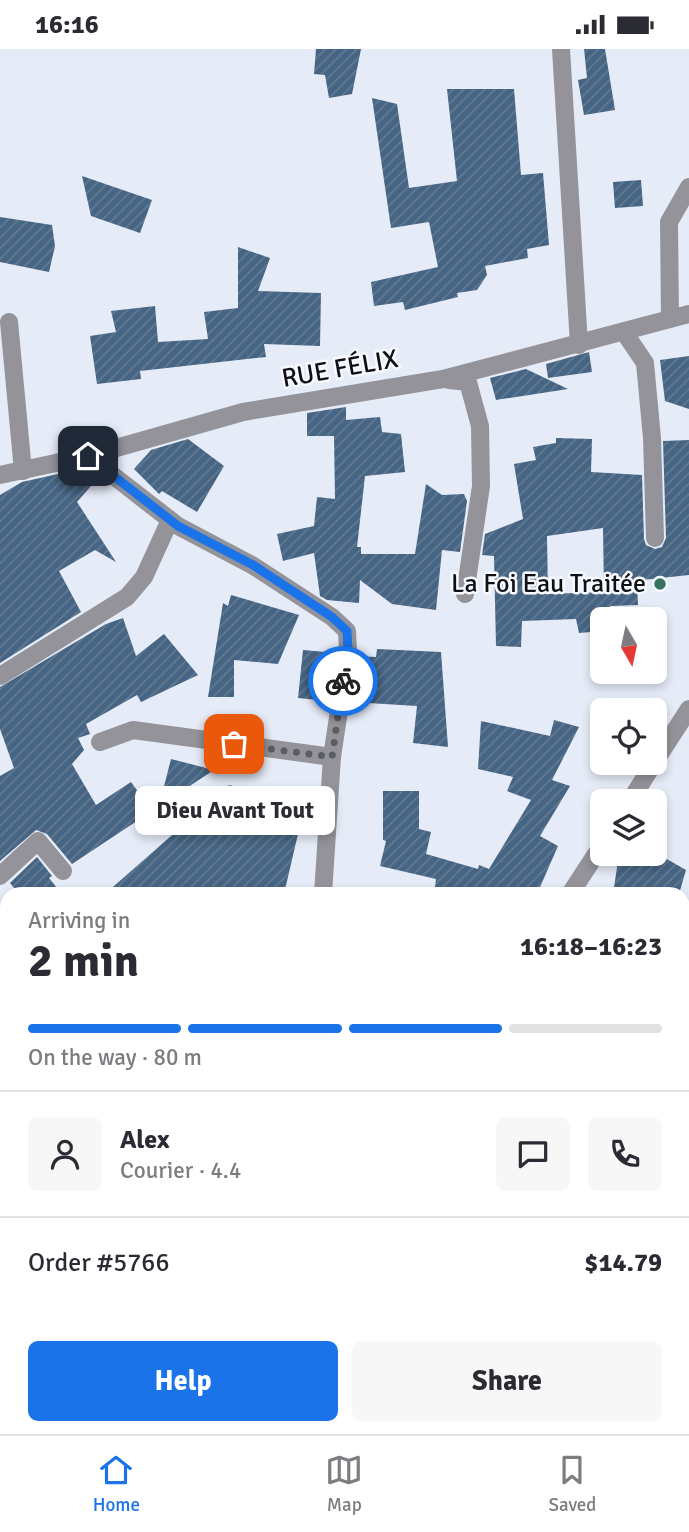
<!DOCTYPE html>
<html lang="en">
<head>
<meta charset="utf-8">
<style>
	:root { --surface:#fff; --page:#f7f7f7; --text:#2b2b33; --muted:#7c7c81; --line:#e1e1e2; --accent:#1a73e8 }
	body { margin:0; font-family:Signika,sans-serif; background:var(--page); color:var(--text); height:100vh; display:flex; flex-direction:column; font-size:26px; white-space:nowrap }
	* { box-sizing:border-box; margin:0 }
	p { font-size:23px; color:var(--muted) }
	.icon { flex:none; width:38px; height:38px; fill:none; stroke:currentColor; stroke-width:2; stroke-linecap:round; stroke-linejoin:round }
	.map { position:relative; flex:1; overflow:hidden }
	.side { position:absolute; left:0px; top:838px; width:690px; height:548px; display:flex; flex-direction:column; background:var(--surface); border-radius:21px 21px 0 0; box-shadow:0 4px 10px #0003 }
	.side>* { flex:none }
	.needle { width:46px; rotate:171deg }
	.buttons { position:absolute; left:590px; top:558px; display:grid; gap:14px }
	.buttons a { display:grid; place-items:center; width:77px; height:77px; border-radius:10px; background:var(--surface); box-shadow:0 4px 10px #0003; font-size:35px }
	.pin { position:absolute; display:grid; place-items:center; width:60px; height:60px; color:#fff; margin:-30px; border-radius:14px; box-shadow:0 4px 10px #0006 }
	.courier { position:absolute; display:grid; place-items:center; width:70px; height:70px; margin:-35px; border:5px solid #1a73e8; border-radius:50%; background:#fff; color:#222; box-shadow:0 2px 9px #0007 }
	.bubble { position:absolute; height:49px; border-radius:10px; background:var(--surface); box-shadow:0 4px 10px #0003; font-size:23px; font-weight:700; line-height:49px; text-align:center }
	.head em { font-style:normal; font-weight:700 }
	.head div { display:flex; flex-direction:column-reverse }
	.head { display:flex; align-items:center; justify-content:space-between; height:119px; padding:0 28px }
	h1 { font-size:46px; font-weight:700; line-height:52px }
	.bar { display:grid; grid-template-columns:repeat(4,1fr); gap:10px 7px; align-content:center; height:84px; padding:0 28px }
	.bar i { height:9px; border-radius:5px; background:var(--line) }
	.bar .selected { background:var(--accent) }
	.bar p { grid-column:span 4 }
	.line { display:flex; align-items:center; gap:18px; padding:0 28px; border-top:2px solid var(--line) }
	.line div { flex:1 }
	.round { display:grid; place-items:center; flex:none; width:74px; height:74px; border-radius:10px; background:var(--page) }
	.primary-button { display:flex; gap:14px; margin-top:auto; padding:14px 28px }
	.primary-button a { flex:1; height:80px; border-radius:10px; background:var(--accent); color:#fff; font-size:28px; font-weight:700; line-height:80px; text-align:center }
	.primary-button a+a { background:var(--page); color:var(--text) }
	.status { display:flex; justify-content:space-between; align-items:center; height:49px; padding:0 35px; background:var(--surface); direction:ltr }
	.status svg { height:19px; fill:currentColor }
	.tab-bar { display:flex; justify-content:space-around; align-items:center; height:98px; border-top:2px solid var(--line); background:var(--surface); font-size:19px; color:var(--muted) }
	.tab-bar a { display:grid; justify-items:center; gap:4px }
	.tab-bar .selected { color:var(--accent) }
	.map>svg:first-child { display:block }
	.building { fill:url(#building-hatch); fill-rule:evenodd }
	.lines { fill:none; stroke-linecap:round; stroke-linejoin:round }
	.minor { stroke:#939399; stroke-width:18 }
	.done { stroke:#5a5d64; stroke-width:7; stroke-dasharray:0 12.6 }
	.route { stroke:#1a73e8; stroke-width:9 }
	.poi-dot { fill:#377460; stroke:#f7f9fe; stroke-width:2.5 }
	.labels { text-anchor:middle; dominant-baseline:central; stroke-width:5; stroke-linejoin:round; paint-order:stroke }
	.street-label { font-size:26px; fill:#0f1015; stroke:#f7f9fe }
	.poi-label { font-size:26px; fill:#0f1015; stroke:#f7f9fe; text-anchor:end }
</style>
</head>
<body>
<div class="status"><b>16:16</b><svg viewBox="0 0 49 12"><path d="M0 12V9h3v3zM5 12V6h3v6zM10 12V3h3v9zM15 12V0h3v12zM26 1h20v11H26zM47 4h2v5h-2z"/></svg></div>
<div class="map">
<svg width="689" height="1385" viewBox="0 0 689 1385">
	<defs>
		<pattern id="building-hatch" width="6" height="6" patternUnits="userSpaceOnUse" patternTransform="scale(1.75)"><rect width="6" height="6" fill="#466584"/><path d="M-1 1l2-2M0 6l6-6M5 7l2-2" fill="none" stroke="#627a91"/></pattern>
	</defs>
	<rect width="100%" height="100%" fill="#e6ebf8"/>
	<g class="building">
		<path d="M316,0H361L352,45L329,49L325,26L314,25Z"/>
		<path d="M584,0H605L615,61L584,66L578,31L587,29Z"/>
		<path d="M447,40H514L521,126L543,124L549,196L527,200L528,209L485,217L487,226L477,241L457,244L458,248L405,261L403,253L374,257L371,233L438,218L429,173L391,179L372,49L397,55L409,139L457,132Z"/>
		<path d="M82,127L152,151L140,184L91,167Z"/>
		<path d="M641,131L643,157L615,159L613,133Z"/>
		<path d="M0,168L52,176L55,197L49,223L0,213Z"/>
		<path d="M238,198L270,209L258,242L321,244L320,297L264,295L266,308L140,322L141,330L97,335L90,287L116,283L111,262L155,257L158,293L208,290L204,263L238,259Z"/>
		<path d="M589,303L592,323L548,329L546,315Z"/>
		<path d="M689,307V360L665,352L660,311Z"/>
		<path d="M526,320L568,340L496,351L490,329Z"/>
		<path d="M346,358V371L380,368L382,383L401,385L405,423L365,427L357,498H361V505H415L426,435L442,446L464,445L467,452L460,503L442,501L436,561L392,555L360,531L359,554L327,551L320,547L314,504L283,512L277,485L314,477L317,448L335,450L334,387H307V364Z"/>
		<path d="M556,389L592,390L591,423L642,426L644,490L646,496L655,500L662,498L666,489L663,392L689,391V526L633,532L637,535L638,556L610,557L612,570H602V582L579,584L576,570L522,572L521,598L496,597L494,507L482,506L485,485L523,470L514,415L536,411L533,398L556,394ZM603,479L604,543L548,545L547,487Z"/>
		<path d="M188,390L224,417L197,463L162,442L159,445L134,420L151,401Z"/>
		<path d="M85,419L97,430L77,453L116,513L95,501L59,522L81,563L0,614V446L22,433Z"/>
		<path d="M231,546L299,566L278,615L234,611V648H208L223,554L228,557Z"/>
		<path d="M123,569L136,607L164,585L198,626L141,653L137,646L86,675L90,685L78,689L84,701L72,715L96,756L131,733L152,762L72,815L47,785L36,781L0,812V727L14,719L0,680V638L106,575Z"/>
		<path d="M377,600L441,603L448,698L413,694L417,657L352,653L359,607L376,608Z"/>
		<path d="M303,601L336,604L329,652L298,649Z"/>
		<path d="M554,671L579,678L552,731L570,737L540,787L558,797L537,845H469L470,843L435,838L436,830L380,817L386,792L383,791V742H419V780L431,783L426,805L478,820L479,816L489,820L531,751L507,742L513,728L478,720L481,672L550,687Z"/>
		<path d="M171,710L214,721L159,757Z"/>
		<path d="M229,736L305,755L284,845H105Z"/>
		<path d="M619,805H658L686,821L679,845H613Z"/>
		<path d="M37,808L52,827L49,829L62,845H19L10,834Z"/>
	</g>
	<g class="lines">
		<g class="minor">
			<path d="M561,0L579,296"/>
			<path d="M670,270L669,173L689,138"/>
			<path d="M9,273L23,422"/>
			<path d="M624,283L645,314L652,389L655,489"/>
			<path d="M449,331L468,333L480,377L481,437L465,545"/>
			<path d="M88,407L178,477L252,516L332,568L347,582L348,602L332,708L323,845"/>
			<path d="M0,426L88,407L243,363L443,330L689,265"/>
			<path d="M0,627L127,548L144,528L170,471"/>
			<path d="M100,693L133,681L332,708"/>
			<path d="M654,714L689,660"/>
			<path d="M630,752L654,714"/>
			<path d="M0,827L38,792L63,822"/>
			<path d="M570,845L602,796"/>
			<path d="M0,905L7,915"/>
			<path d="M682,1049L689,1048"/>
			<path d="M0,1128L7,1124"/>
			<path d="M501,1385V1379"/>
		</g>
	</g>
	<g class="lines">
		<path class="done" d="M234,695L332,708L343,632"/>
		<path class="route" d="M88,407L178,477L253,516L332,568L347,582L348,602L343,632"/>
	</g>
	<circle class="poi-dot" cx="660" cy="535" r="7"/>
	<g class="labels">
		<g class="street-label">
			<text transform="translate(340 320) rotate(-10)">RUE FÉLIX</text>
		</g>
		<g class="poi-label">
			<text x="646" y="535">La Foi Eau Traitée</text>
		</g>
	</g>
</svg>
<div class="buttons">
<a><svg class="needle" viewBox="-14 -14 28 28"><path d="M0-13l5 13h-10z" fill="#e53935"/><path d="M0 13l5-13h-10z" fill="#7c7c81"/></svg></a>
<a><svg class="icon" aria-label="locate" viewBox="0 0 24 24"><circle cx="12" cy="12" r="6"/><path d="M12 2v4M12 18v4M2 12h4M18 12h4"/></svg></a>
<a><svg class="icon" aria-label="layers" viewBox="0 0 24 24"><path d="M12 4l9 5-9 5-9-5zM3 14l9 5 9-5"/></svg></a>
</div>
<div class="pin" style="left:234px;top:695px;background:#ea580c"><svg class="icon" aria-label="bag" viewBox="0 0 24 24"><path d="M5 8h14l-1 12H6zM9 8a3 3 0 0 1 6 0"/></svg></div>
<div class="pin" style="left:88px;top:407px;background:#1f2937"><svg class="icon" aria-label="home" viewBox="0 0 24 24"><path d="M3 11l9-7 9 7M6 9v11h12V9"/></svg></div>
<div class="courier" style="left:343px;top:632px"><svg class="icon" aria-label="bike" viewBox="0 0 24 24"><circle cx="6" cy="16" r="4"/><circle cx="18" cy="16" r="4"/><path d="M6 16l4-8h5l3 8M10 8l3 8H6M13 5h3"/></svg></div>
<div class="bubble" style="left:135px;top:737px;width:200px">Dieu Avant Tout</div>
<section class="side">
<div class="head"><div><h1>2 min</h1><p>Arriving in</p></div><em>16:18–16:23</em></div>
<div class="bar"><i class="selected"></i><i class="selected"></i><i class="selected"></i><i></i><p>On the way · 80 m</p></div>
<div class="line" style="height:126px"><a class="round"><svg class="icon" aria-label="person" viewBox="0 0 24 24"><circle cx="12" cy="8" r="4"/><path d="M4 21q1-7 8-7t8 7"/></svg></a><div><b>Alex</b><p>Courier · 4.4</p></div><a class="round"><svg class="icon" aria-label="chat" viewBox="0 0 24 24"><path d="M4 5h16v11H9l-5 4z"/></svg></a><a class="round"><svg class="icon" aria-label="phone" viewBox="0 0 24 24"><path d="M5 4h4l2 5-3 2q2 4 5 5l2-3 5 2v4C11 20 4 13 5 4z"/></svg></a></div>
<div class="line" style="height:91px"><div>Order #5766</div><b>$14.79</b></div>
<div class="primary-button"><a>Help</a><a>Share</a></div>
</section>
</div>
<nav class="tab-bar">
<a class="selected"><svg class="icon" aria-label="home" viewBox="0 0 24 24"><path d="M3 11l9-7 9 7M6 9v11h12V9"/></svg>Home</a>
<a><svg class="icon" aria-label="map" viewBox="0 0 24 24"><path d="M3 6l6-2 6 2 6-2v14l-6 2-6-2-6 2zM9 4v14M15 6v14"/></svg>Map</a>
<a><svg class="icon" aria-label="saved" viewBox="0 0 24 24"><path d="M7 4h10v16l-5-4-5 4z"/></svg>Saved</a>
</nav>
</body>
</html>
